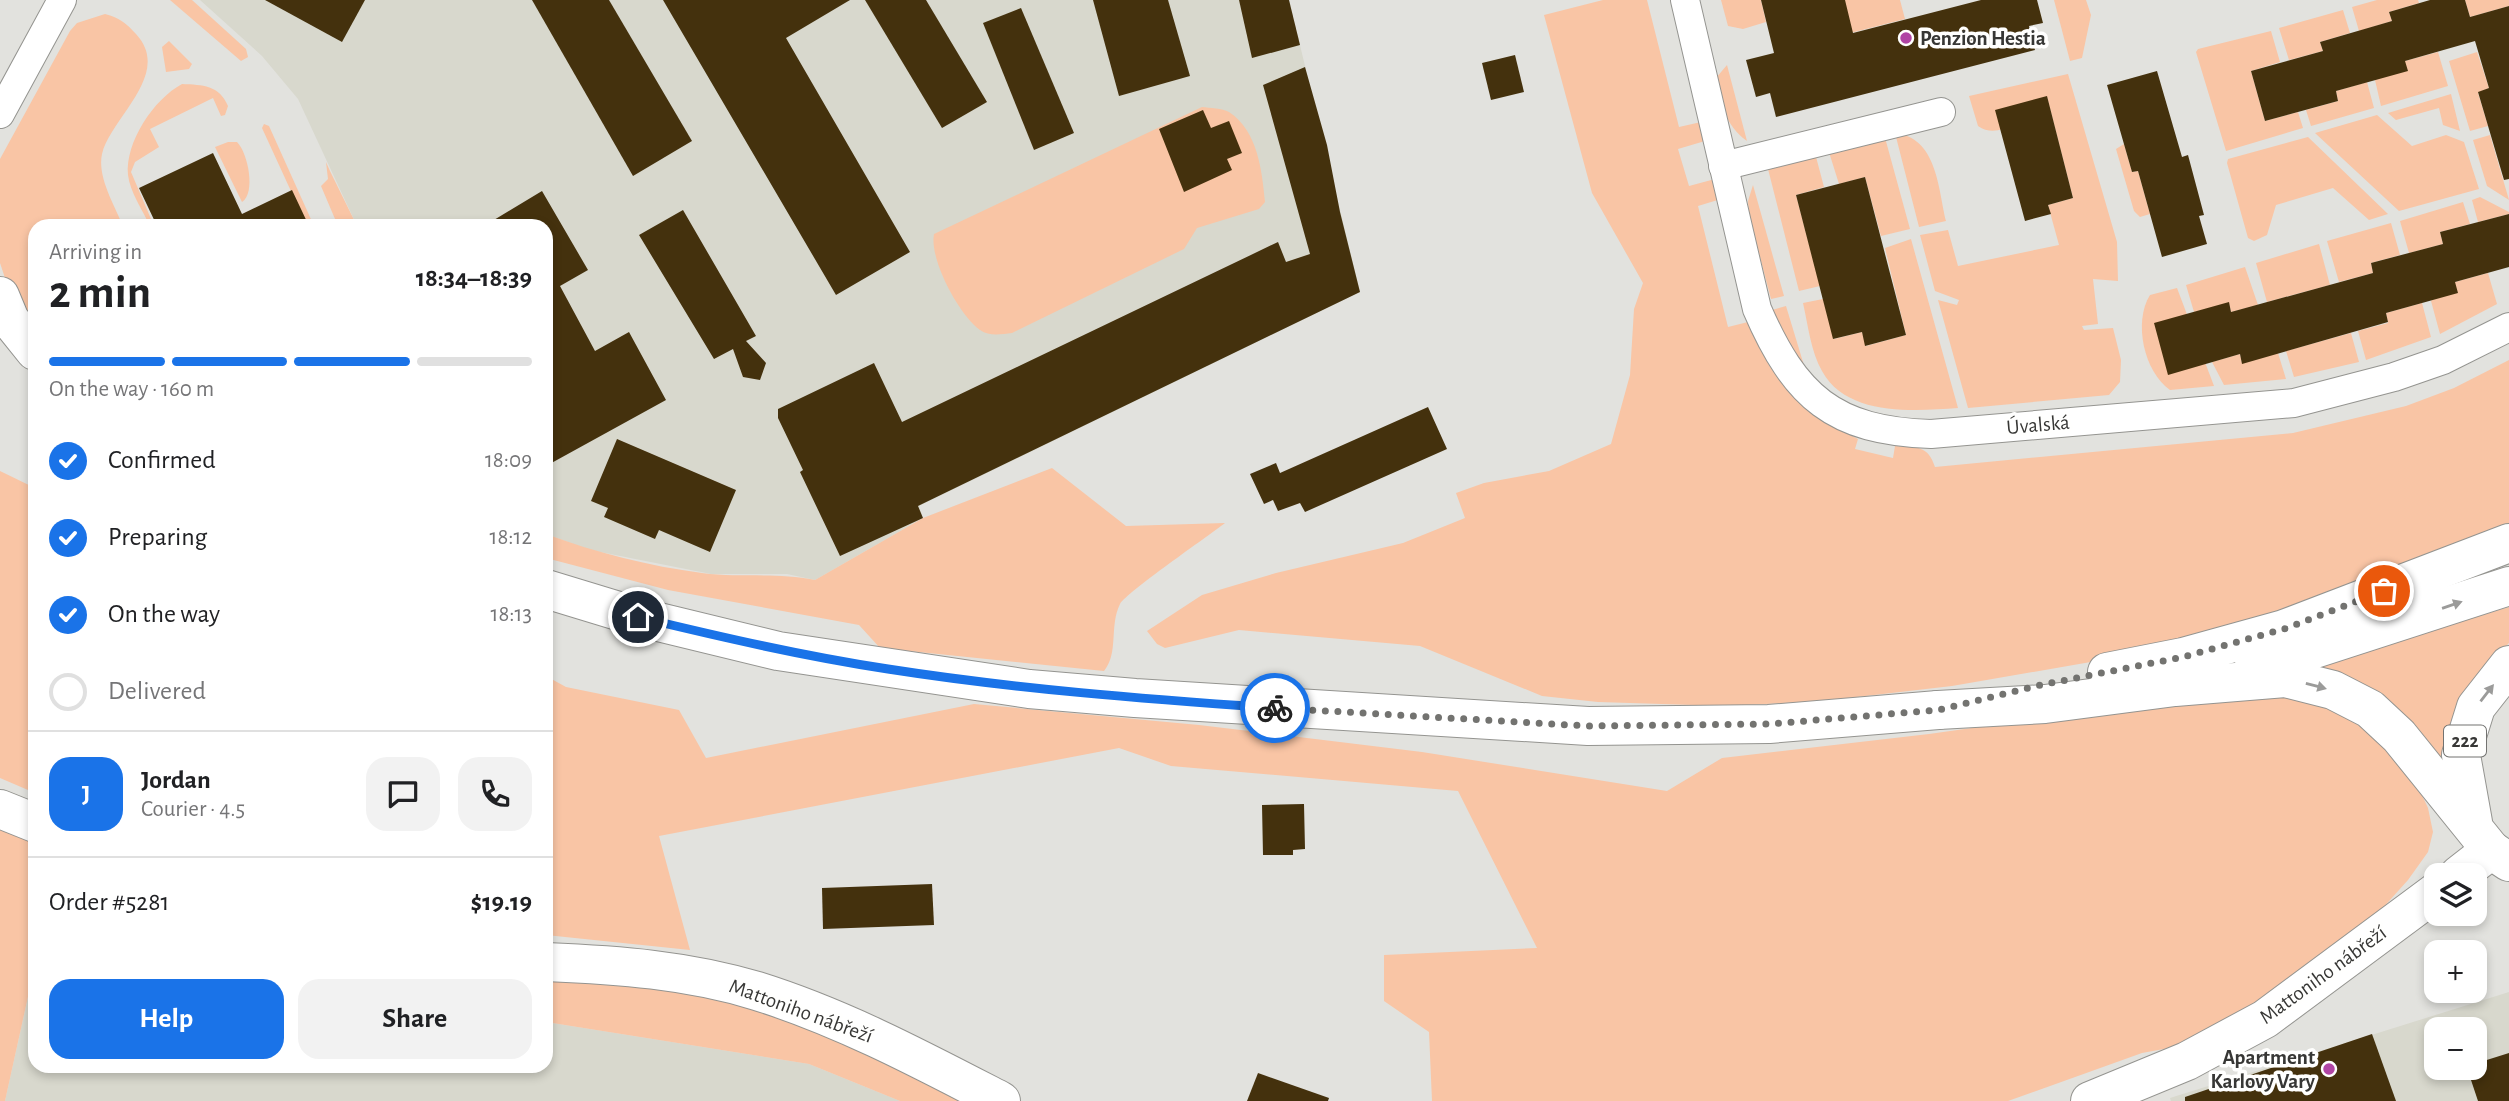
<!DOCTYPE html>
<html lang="en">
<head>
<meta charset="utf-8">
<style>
	:root { --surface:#fff; --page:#f2f2f2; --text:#202124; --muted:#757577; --line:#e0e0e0; --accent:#1a73e8 }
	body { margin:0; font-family:"Alegreya Sans",sans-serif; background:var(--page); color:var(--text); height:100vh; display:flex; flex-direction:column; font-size:26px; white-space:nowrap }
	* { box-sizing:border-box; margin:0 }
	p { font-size:23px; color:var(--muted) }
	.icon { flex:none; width:38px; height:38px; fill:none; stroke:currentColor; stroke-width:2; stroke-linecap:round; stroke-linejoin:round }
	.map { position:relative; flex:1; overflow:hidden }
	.drawer { position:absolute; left:28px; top:219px; width:525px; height:854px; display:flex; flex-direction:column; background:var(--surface); border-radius:21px; box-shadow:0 4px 10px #0003 }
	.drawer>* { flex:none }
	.tools { position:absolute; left:2424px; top:863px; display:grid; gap:14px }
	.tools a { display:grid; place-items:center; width:63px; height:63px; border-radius:14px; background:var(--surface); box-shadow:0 4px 10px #0003; font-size:35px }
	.pin { position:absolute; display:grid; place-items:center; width:60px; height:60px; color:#fff; margin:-30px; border:4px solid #fff; border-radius:50%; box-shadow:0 2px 7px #0007 }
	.courier { position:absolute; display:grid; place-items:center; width:70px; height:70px; margin:-35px; border:5px solid #1a73e8; border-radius:50%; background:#fff; color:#222; box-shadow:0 2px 9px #0007 }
	.summary em { font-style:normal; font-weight:600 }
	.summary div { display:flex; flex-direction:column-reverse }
	.summary { display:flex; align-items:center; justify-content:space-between; height:119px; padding:0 21px }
	h1 { font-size:46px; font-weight:600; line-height:52px }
	.bar { display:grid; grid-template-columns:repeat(4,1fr); gap:10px 7px; align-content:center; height:84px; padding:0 21px }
	.bar i { height:9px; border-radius:5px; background:var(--line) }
	.bar .on { background:var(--accent) }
	.bar p { grid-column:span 4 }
	.line { display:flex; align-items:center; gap:18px; padding:0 21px; border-top:2px solid var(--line) }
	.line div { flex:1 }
	.round { display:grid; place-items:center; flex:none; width:74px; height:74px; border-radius:21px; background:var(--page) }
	ol { padding:0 21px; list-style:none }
	li { display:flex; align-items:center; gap:21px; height:77px }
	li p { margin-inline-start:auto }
	li .icon { padding:7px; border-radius:50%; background:var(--accent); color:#fff; stroke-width:4 }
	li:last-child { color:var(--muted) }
	li i { width:38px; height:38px; border:4px solid var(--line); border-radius:50% }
	.cta { display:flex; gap:14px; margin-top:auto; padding:14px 21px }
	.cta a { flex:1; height:80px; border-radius:21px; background:var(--accent); color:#fff; font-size:28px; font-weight:600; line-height:80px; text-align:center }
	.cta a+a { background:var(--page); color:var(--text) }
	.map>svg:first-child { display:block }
	.built { fill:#d8d8cd; fill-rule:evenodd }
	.green { fill:#f9c5a5 }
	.building { fill:#44310d }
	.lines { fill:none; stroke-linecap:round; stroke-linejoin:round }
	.street-casing { stroke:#949490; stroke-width:30 }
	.secondary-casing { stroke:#949490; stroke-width:40 }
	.primary-casing { stroke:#949490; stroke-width:40 }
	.highway-casing { stroke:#949490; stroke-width:40 }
	.street { stroke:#fff; stroke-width:28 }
	.secondary { stroke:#fff; stroke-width:38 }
	.primary { stroke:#fff; stroke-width:38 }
	.highway { stroke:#fff; stroke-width:38 }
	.oneway { fill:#9b9b9a }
	.done { stroke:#737370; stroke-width:7; stroke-dasharray:0 12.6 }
	.route { stroke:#1a73e8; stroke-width:9 }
	.poi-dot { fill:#b044a4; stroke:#fffffe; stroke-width:2.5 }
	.labels { text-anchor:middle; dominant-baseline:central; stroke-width:7; stroke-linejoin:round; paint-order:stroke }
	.shield { fill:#fffffe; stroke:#737371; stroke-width:2 }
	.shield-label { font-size:19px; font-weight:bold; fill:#373735 }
	.poi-label { font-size:21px; font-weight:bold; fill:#373735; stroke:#fffffe; text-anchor:start }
	.street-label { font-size:21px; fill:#373735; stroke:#fffffe }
</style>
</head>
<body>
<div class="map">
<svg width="2509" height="1101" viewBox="0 0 2509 1101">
	<rect width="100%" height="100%" fill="#e2e2de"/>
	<g class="built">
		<path d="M200,0H1289L1360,292L919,506L923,518L815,580L787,574H711L590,550L546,534V226H357L298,99L262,56Z"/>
		<path d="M35,965V1066H546V1022L809,1064L900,1101H5Z"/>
		<path d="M2509,992V1101H2171L2170,1098ZM2436,1029H2474V1068H2436Z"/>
	</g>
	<g class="green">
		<path d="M170,0H192L246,49L248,57L241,61Z"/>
		<path d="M1603,0H1647L1679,127L1701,122L1705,141L1678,149L1689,186L1715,179L1721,199L1698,206L1728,327L1752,321C1765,380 1806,413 1858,439L1855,449L1893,458L1895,446C1916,447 1928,445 1935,467L2293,433L2406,406L2454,388L2509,360V524L2308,604L2125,656L1952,686L1822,701L1726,706L1598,702L1542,696L1420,646L1239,630L1165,648L1157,644L1147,631L1202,595L1276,573L1403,543L1465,518L1456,493L1484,483L1549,471L1611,444L1630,375L1634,309L1643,283L1592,193L1544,15Z"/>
		<path d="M1721,0H1761L1766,22L1743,29L1728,26Z"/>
		<path d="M1845,0H1900L1905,19L1831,38Z"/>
		<path d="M2054,0H2086L2091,15L2082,58L2070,61Z"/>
		<path d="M2377,0H2418L2419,3L2389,12L2392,21L2359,31L2352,7Z"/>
		<path d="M2465,0H2509V6L2470,17Z"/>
		<path d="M2343,10L2350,33L2320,42L2323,51L2289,60L2279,28Z"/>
		<path d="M105,14C120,18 126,23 136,34C173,74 111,117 102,154C97,177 115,206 123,226H35V329L11,296L0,263V159L70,31L77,23Z"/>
		<path d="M2271,31L2280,62L2251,71L2265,121L2298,112L2303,128L2226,151L2196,52L2198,49Z"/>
		<path d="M169,41L192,64L189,69L166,72L162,47Z"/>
		<path d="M2438,52L2448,86L2381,106L2375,80L2405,61Z"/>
		<path d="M2477,52L2489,88L2478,93L2488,126L2470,131L2449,61Z"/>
		<path d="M1727,65L1747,141C1725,125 1721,104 1716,78Z"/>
		<path d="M2068,74L2117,242L2118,281L2093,279L2098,324L2082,326L2084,330L2113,328L2121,360L2120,382L2109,395L1968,408L1938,300L1957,305L1959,300L1935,291L1920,235L1948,230L1958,266L2059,245L2048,205L2073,198L2047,97C2028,111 2002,143 1978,126L1969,96Z"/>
		<path d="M2367,82L2374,108L2311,126L2306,110L2338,101L2336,91Z"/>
		<path d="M182,84C203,85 219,85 228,106L225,115L221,116L213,98L150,129L159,147L135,162L131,172L154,226H150C143,211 130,192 128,175C125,142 154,99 182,84Z"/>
		<path d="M2451,94L2460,131L2443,125L2439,108L2396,120L2388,113Z"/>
		<path d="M1202,107C1210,108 1222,108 1229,112C1258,131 1262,171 1265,202L1259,209L1197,228L1184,249L1012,333C1002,334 990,337 980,330C959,315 929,259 934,234Z"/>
		<path d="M2377,115L2412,146L2446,135L2464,142L2479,189L2399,211L2315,133Z"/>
		<path d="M264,124L269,126L314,226H307L262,128Z"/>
		<path d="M1895,133C1937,138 1938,187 1946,221L1919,227Z"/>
		<path d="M1884,134L1910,229L1881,236L1865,177L1839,184L1828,149Z"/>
		<path d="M2490,135L2509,200L2487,186L2473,140Z"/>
		<path d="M2308,137L2388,214L2369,220L2333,188L2276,205L2267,235L2254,241L2248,238L2227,163L2228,159Z"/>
		<path d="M228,142H237C248,153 256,193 242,202L215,147Z"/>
		<path d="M2124,144L2132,172L2138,171L2150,214L2140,217L2134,211L2116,149Z"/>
		<path d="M1815,153L1824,187L1796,195L1820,286L1799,291L1768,169Z"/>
		<path d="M326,162L330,171L357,226H338L321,186L328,179Z"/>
		<path d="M1753,185L1784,296L1771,299L1749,215L1748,201Z"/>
		<path d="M2480,197L2509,212V214L2478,222L2472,200Z"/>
		<path d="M2463,202L2470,224L2440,232L2443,244L2409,253L2400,221Z"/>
		<path d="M2391,223L2400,255L2371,263L2373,273L2339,282L2327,241Z"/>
		<path d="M1911,239L1958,408C1915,411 1847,417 1822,371C1811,352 1808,325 1803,303L1823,299L1834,339L1862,332L1866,346L1906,335L1885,248Z"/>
		<path d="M2319,244L2330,285L2267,302L2256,263Z"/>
		<path d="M2245,267L2258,305L2231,312L2229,303L2194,312L2186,285Z"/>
		<path d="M2488,273L2497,304L2440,334L2431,301L2455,282Z"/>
		<path d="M2177,288L2214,386L2170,390C2144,372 2133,322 2150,295Z"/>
		<path d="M2422,303L2431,337L2366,360L2358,331L2388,323L2386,313Z"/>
		<path d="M1786,306L1806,372L1785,341L1772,310Z"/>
		<path d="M2351,333L2359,362L2294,377L2286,351Z"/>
		<path d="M2278,353L2286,379L2224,385L2212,362L2240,354L2242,363Z"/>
		<path d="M1052,468L1126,526L1225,523C1207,537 1127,592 1120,604C1109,626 1119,653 1104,671L880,648L859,625L668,590L546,558V534C597,553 649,566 702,573C740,578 777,572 815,580L923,518Z"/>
		<path d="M0,471L35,488V793L0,778Z"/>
		<path d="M2509,607V643L2494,658L2446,766L2318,665Z"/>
		<path d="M546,676L566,687L679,710L706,758L974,704L1199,725L1422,752L1667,791L1722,758L1929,734L2219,693L2306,697L2363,723L2414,778L2428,808L2433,832L2428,852L2408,880L2381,910L2252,1006L2180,1046L2142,1053L2008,1101H1432L1429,1032L1384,1001V955L1537,948L1458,791L1171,766L1119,748L659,836L690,950L546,935Z"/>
		<path d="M0,829L35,843V965L5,1101H0Z"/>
		<path d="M546,981L691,989L805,1025L973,1101H900L809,1064L546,1022Z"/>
	</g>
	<g class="building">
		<path d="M265,0H365L342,42Z"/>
		<path d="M532,0H609L692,141L633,176Z"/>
		<path d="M663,0H850L786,38L910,252L836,295Z"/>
		<path d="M865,0H926L987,102L942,128Z"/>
		<path d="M1093,0H1168L1190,76L1119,96Z"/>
		<path d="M1239,0H1289L1300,45L1252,58Z"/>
		<path d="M1761,0H1845L1853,33L1981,0H2037L2043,23L2029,26L2035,50L1776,117L1770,93L1756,97L1746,60L1774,53Z"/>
		<path d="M2430,0H2465L2470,17L2509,6V179L2504,180L2478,92L2489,88L2475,41L2405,61L2408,71L2336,91L2338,101L2265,121L2251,71L2323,51L2320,42L2392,21L2389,12Z"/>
		<path d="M1021,8L1074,133L1034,150L983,23Z"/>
		<path d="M1515,55L1524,92L1491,100L1482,63Z"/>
		<path d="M1305,67L1327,145L1340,212L1360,292L918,506L923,518L840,556L800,472L803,470L778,418V409L874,363L902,422L1278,242L1286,262L1310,254L1263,85Z"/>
		<path d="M2157,71L2182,157L2188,155L2204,215L2199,216L2207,244L2162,257L2138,171L2132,172L2107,85Z"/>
		<path d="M2047,96L2073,198L2048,205L2051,214L2025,221L1995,110Z"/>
		<path d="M1203,110L1211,128L1229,121L1242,153L1227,159L1232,170L1184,192L1159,129Z"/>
		<path d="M213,153L242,214L292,190L309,226H157L139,188Z"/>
		<path d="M1865,177L1906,335L1865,346L1862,332L1833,339L1796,195Z"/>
		<path d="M542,191L588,270L560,286L595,351L629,332L666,400L546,466V226H484Z"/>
		<path d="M683,210L756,336L746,341L766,363L760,380L743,377L733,349L714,359L639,235Z"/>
		<path d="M2509,214V267L2455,282L2458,293L2386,313L2388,322L2242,364L2240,354L2168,375L2154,323L2229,302L2231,312L2373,273L2371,263L2443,244L2440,232Z"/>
		<path d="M1428,407L1447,449L1305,512L1300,503L1278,511L1273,500L1264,504L1250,474L1276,463L1280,473Z"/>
		<path d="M617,439L736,490L710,552L659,530L655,539L604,517L608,508L591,501Z"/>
		<path d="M1304,804L1305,849L1293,850V855H1263L1262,805Z"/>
		<path d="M932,884L934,925L823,929L822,888Z"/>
		<path d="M2372,1034L2396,1101H2185V1097Z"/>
		<path d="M2509,1053V1101H2478L2467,1068H2474V1064Z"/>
		<path d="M1258,1073L1329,1098L1328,1101H1247Z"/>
	</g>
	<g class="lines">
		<g class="street-casing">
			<g id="street">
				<path d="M1685,0L1757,309C1795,397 1834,431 1931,434L2294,403L2394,377L2443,360L2509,327"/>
				<path d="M0,114L62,0"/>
				<path d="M1723,166L1941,112"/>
			</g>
		</g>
		<g class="secondary-casing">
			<g id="secondary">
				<path d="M0,809L35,823"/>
				<path d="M2459,875L2491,850L2509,862"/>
				<path d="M546,962C618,965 688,970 757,991C843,1018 922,1060 1001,1101"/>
				<path d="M2090,1101L2187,1061L2265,1019L2436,892"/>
			</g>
		</g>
		<g class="primary-casing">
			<g id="primary">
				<path d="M0,296L10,320L35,351"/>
				<path d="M546,589L638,617L778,651L1029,689L1135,698L1588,726L1769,724L1938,710"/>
			</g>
		</g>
		<g class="highway-casing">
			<g id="highway">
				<path d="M2253,669L2509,586"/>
				<path d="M2107,672L2183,657L2284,629L2509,543"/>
				<path d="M1938,710L2045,704L2175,687L2285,678L2333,690L2370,709L2399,736L2491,850"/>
				<path d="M2473,822L2461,755L2476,707L2509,665"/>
			</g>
		</g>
		<use href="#street" class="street"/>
		<use href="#secondary" class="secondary"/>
		<use href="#primary" class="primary"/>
		<use href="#highway" class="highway"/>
	</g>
	<defs><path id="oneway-solid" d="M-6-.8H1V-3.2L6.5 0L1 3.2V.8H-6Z" transform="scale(1.75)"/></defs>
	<g class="oneway">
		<use href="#oneway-solid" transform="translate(2452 605) rotate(-19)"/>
		<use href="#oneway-solid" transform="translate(2316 686) rotate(15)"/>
		<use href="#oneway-solid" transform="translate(2487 693) rotate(-52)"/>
	</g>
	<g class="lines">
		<path class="done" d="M1275,708L1588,726L1769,724L1938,710L2041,685L2183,657L2284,629L2384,591"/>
		<path class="route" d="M638,617C721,637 803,656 888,669C1016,689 1145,699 1275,708"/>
	</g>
	<g class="poi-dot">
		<circle cx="1906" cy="38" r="7"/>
		<circle cx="2329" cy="1069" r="7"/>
	</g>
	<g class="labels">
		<rect class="shield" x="2444" y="725.5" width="42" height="31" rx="5"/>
		<g class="shield-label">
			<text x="2465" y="741">222</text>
		</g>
		<g class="poi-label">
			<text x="1920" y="38">Penzion Hestia</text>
			<text x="2315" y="1057" text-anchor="end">Apartment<tspan x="2315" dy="24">Karlovy Vary</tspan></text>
		</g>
		<g class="street-label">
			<text transform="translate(2038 425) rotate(-5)">Úvalská</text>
			<text transform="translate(2323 975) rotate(-36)">Mattoniho nábřeží</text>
			<text transform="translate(801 1011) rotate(20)">Mattoniho nábřeží</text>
		</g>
	</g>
</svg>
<div class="tools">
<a><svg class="icon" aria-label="layers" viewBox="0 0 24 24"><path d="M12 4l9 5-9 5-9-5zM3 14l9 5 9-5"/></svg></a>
<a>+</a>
<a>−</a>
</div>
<div class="pin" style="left:2384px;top:591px;background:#ea580c"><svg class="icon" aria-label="bag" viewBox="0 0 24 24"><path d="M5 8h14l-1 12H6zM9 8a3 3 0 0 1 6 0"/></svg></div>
<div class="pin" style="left:638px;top:617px;background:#1f2937"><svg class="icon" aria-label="home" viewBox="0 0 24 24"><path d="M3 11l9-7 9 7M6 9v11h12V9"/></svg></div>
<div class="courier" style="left:1275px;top:708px"><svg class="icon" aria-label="bike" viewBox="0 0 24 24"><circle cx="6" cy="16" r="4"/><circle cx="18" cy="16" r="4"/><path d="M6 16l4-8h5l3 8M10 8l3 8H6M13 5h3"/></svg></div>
<section class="drawer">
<div class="summary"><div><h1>2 min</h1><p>Arriving in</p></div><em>18:34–18:39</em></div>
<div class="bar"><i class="on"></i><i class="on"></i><i class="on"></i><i></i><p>On the way · 160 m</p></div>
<ol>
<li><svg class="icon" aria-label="check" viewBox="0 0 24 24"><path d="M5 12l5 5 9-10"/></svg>Confirmed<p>18:09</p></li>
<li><svg class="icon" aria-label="check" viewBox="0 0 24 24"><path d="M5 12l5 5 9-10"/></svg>Preparing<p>18:12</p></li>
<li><svg class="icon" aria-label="check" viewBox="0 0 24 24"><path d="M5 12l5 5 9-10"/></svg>On the way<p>18:13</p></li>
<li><i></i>Delivered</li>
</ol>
<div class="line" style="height:126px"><b class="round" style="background:var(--accent);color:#fff">J</b><div><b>Jordan</b><p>Courier · 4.5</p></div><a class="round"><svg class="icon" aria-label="chat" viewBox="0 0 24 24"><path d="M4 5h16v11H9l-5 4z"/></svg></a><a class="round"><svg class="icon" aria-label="phone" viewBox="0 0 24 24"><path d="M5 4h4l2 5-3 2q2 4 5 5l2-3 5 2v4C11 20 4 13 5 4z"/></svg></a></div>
<div class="line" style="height:91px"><div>Order #5281</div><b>$19.19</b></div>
<div class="cta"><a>Help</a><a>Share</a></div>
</section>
</div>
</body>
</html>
